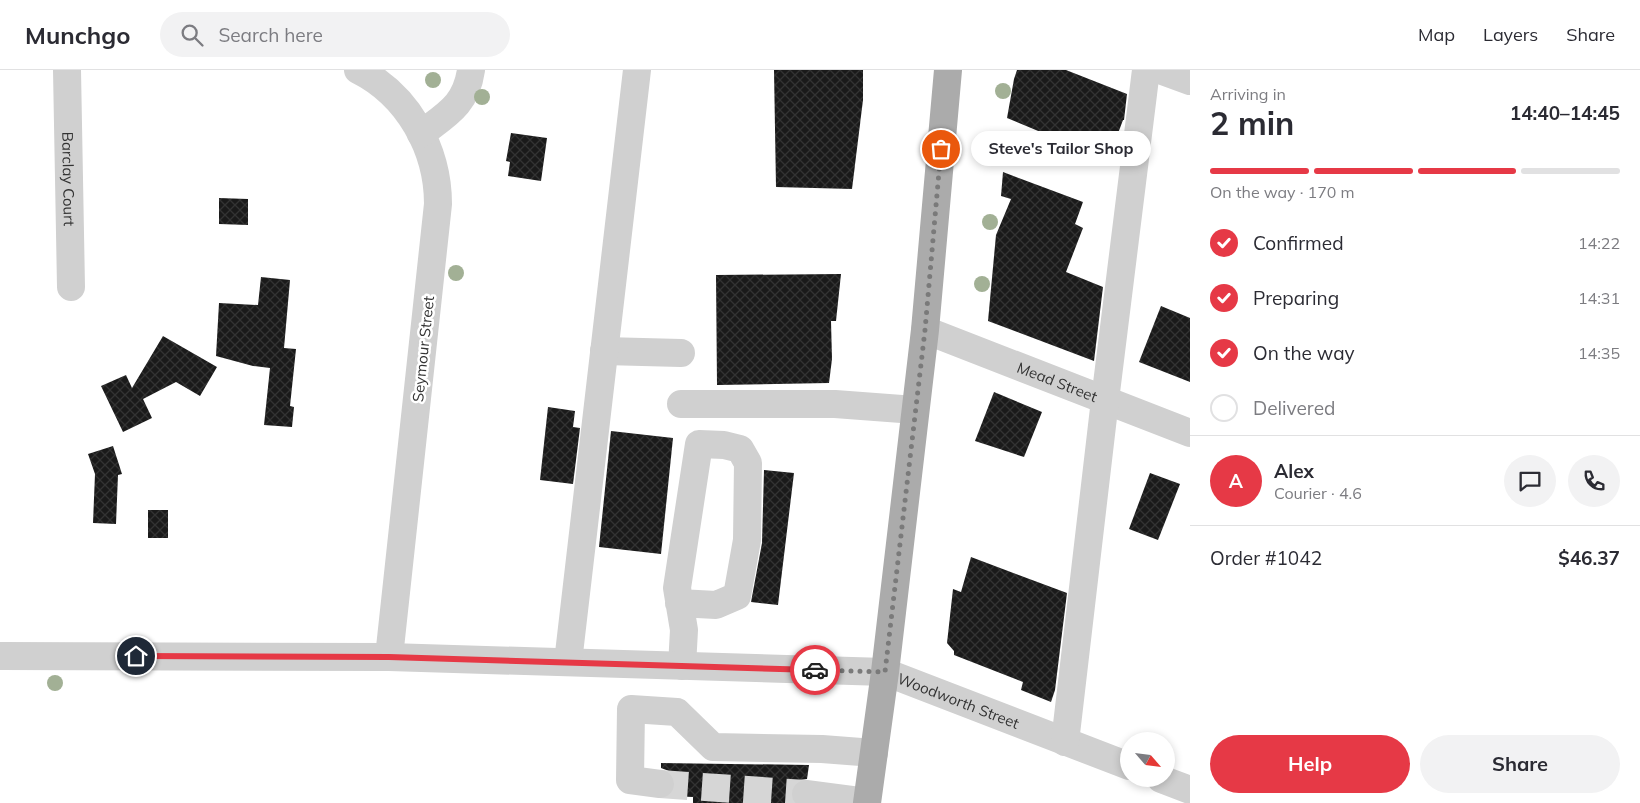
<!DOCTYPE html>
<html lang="en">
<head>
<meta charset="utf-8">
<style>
	:root { --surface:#fff; --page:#f2f2f3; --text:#2b2b33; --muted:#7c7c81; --line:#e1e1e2; --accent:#e63946 }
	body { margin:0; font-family:Mulish,sans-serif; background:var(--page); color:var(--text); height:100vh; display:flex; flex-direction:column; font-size:19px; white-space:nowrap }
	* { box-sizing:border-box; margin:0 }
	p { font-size:16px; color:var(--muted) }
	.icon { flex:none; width:28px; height:28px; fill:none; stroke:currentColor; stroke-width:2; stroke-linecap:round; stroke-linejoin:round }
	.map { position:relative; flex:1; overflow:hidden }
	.drawer { display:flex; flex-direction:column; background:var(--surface); width:450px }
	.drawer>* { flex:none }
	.needle { width:32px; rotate:118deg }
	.tools { position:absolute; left:1120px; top:662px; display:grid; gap:10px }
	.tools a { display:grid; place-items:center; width:55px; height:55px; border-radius:50%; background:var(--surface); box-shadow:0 2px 8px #0003; font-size:25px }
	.pin { position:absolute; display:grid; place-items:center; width:42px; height:42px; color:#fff; margin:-21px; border:2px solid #fff; border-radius:50%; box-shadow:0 1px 5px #0007 }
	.courier { position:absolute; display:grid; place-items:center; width:50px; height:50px; margin:-25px; border:4px solid #e63946; border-radius:50%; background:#fff; color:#222; box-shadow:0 1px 6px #0007 }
	.bubble { position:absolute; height:35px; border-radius:18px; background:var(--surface); box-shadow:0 2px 8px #0003; font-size:16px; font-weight:700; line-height:35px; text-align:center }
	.overview em { font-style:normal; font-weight:700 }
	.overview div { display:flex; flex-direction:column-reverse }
	.overview { display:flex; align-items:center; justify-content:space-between; height:85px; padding:0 20px }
	h1 { font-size:32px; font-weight:700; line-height:38px }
	.bar { display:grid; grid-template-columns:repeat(4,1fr); gap:8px 5px; align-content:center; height:60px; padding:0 20px }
	.bar i { height:6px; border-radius:4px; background:var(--line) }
	.bar .selected { background:var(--accent) }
	.bar p { grid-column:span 4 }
	.line { display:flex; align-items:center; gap:12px; padding:0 20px; border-top:1px solid var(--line) }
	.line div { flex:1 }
	.round { display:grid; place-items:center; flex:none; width:52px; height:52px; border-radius:26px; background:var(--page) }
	ol { padding:0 20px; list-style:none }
	li { display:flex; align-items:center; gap:15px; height:55px }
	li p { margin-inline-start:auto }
	li .icon { padding:5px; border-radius:50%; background:var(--accent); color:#fff; stroke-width:4 }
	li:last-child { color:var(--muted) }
	li i { width:28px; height:28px; border:2px solid var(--line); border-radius:50% }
	.action { display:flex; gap:10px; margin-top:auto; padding:10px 20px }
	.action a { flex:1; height:58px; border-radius:30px; background:var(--accent); color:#fff; font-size:20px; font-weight:700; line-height:58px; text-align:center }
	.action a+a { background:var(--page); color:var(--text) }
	header { display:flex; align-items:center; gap:30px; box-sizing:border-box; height:70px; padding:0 25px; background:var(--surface); border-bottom:1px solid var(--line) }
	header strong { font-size:24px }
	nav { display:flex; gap:28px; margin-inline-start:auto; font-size:18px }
	.search { width:350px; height:45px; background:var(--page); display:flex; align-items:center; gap:12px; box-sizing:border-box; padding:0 18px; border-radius:28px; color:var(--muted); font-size:19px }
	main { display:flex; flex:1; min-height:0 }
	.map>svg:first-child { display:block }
	.building { fill:url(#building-cross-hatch) }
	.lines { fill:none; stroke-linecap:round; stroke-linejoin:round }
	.minor-tunnel { stroke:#d6d6d6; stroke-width:28; stroke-dasharray:28 14; stroke-linecap:butt }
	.minor { stroke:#d0d0d0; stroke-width:28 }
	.major { stroke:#ababab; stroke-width:28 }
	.tree { fill:#a2b095 }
	.done { stroke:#7a7a7a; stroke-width:5; stroke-dasharray:0 9 }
	.route { stroke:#e63946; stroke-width:6 }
	.labels { text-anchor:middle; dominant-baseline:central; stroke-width:5; stroke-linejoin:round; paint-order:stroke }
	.street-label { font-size:15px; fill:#333; stroke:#fff }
</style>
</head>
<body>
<header>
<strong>Munchgo</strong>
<div class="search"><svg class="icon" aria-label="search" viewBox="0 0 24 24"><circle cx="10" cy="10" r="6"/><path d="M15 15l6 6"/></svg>Search here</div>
<nav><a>Map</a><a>Layers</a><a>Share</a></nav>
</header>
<main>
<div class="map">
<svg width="1190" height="733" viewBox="0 0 1190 733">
	<defs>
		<pattern id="building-cross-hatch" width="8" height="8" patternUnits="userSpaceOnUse" patternTransform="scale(1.25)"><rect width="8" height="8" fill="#1a1a1a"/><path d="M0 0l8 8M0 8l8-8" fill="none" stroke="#333"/></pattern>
	</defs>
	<rect width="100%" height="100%" fill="#fff"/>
	<g class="building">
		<path d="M774,0H863V30L852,119L776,117Z"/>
		<path d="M1017,0H1066L1127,24L1124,50H1123L1108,90L1007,48L1014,9Z"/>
		<path d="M511,63L547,68L541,111L508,106L510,92L506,91Z"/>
		<path d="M1003,102L1083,132L1075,154L1083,158L1066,202L1103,217L1094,291L988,251L996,165L1011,129L1001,126Z"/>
		<path d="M219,128L248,129V155L219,154Z"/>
		<path d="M841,204L836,251H831L832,289L829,313L717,315L716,205Z"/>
		<path d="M261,207L290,210L284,278L296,279L290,336L294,337L292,357L264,355L270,298L253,296L216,286L219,233L258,235Z"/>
		<path d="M1161,236L1190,248V312L1139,292Z"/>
		<path d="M163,266L217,297L200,326L176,312L143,329L152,348L123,362L101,316L126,305L132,318Z"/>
		<path d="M994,322L1042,342L1024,387L975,371Z"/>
		<path d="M548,337L575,341L573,357L580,358L573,414L540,410Z"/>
		<path d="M611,361L673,368L661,484L599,477Z"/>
		<path d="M113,376L122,404L118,405L116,454L93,453L95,404L88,384Z"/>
		<path d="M764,400L794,403L778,535L751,532L762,473Z"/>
		<path d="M1150,403L1180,414L1158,470L1129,459Z"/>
		<rect x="148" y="440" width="20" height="28"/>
		<path d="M971,487L1067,523L1055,620L1051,632L1021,620L1023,612L954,585V581L947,573L953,519L961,522Z"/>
		<path d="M661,693L809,695L807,709L800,710L794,714L791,722V730L794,733H693V727L669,726L673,723L675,717V709L669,701L661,698Z"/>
	</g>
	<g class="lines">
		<path class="minor-tunnel" d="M660,714L806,724"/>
		<g class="minor">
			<path id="s1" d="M67,0L71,217"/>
			<path d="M358,0C408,25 438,79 438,134L389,587"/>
			<path d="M1160,0L1190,11"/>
			<path d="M421,64C447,44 466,35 471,0"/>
			<path id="s2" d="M925,260L1190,363"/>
			<path d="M604,281L681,283"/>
			<path d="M681,334H835L915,340"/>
			<path d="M679,533L716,535L737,526L747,470L748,393L740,379L724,375L699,374L677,518L684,560L682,596"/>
			<path id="s3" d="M0,586L389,587L885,602L1129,696"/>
			<path d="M568,592L637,0"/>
			<path d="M1065,672L1105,330L1146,0"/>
			<path d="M1161,709L1190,720"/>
			<path d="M660,714L630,710L631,639L677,642L713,677L822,679L874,683"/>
			<path d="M806,724L867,732"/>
		</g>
		<path class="major" d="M867,733L885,602L925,260L948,0"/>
	</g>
	<g class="tree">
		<circle cx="433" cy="10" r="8"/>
		<circle cx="1003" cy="21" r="8"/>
		<circle cx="482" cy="27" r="8"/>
		<circle cx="994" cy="84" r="8"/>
		<circle cx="990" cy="152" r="8"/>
		<circle cx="456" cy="203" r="8"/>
		<circle cx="982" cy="214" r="8"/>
		<circle cx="55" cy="613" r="8"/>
	</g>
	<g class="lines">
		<path class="done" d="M815,600L885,602L925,260L941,79"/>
		<path class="route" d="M136,586L389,587L815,600"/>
	</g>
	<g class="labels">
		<g class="street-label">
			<text stroke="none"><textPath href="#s1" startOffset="109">Barclay Court</textPath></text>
			<text transform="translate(423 279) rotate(-84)">Seymour Street</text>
			<text stroke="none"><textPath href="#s2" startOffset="142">Mead Street</textPath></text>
			<text stroke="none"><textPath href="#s3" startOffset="964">Woodworth Street</textPath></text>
		</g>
	</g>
</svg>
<div class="tools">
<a><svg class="needle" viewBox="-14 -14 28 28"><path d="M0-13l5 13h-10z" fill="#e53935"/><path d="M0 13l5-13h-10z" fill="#7c7c81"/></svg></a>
</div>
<div class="pin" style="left:941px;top:79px;background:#ea580c"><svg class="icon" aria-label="bag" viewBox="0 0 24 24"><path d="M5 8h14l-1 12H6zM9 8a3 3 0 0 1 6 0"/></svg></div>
<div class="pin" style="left:136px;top:586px;background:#1f2937"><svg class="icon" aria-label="home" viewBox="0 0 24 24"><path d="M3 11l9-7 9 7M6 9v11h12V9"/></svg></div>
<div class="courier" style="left:815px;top:600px"><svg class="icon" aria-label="car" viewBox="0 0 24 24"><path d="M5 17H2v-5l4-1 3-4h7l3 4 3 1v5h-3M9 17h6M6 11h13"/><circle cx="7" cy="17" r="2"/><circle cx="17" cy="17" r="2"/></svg></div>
<div class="bubble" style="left:971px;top:61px;width:180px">Steve's Tailor Shop</div>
</div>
<section class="drawer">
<div class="overview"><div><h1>2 min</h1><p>Arriving in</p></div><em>14:40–14:45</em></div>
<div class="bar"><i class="selected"></i><i class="selected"></i><i class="selected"></i><i></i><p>On the way · 170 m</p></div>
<ol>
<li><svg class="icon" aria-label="check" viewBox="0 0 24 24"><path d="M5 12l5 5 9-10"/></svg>Confirmed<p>14:22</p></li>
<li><svg class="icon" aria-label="check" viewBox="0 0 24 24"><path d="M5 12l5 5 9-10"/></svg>Preparing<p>14:31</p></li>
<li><svg class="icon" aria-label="check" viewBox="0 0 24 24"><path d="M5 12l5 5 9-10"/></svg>On the way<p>14:35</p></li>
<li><i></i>Delivered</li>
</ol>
<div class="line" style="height:90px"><b class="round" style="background:var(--accent);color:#fff">A</b><div><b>Alex</b><p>Courier · 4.6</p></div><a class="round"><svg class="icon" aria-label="chat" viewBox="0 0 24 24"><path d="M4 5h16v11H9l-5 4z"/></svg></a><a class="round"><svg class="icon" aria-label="phone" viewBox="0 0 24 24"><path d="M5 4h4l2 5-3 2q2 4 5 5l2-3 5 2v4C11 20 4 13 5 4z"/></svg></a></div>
<div class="line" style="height:65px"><div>Order #1042</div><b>$46.37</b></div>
<div class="action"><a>Help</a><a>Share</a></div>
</section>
</main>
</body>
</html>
